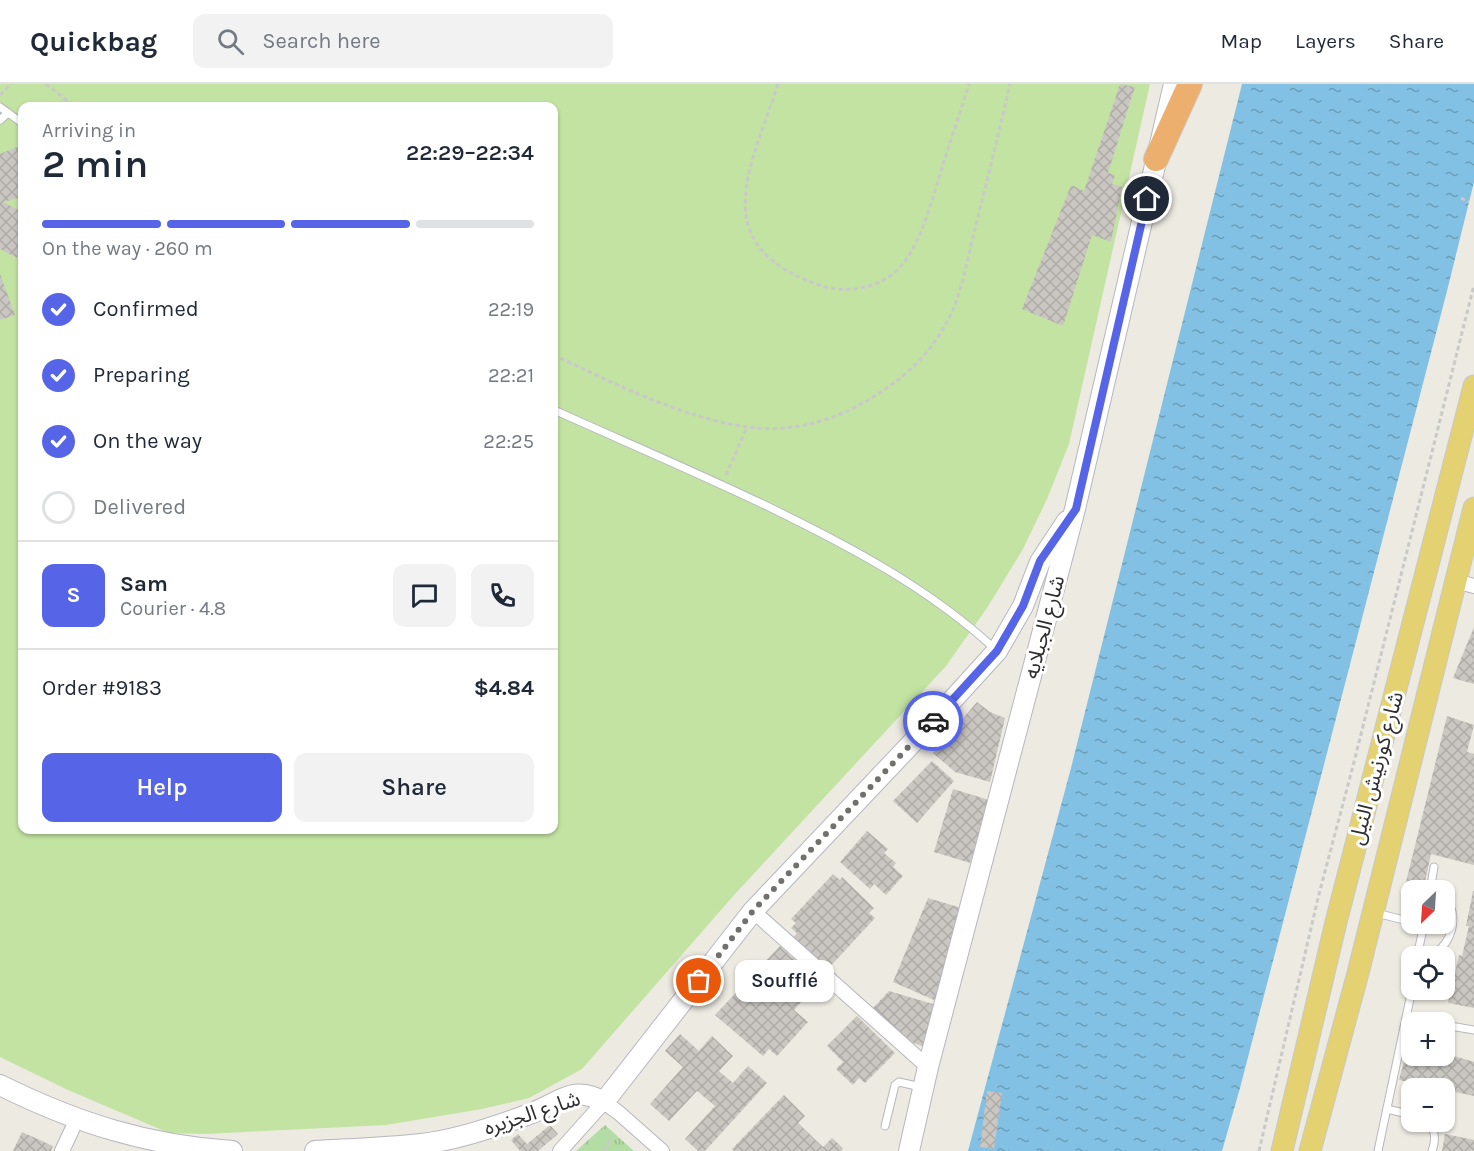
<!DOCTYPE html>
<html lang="en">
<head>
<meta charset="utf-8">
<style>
	:root { --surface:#fff; --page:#f2f2f3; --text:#1f2937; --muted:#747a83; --line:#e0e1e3; --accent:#5665e7 }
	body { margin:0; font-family:Karla,"Noto Sans Arabic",sans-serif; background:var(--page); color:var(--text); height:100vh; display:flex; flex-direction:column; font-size:22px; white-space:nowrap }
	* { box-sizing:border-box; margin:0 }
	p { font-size:20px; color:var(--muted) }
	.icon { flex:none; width:33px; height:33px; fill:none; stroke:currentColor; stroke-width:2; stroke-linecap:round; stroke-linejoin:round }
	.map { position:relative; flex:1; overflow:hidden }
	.side { position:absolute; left:18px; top:18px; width:540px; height:732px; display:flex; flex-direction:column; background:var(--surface); border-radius:12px; box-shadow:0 2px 4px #0004 }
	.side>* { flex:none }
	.needle { width:39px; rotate:205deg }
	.fabs { position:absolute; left:1401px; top:796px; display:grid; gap:12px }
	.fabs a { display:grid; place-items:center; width:54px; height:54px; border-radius:12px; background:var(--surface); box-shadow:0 2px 4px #0004; font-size:30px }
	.pin { position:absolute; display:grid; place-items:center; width:51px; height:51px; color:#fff; margin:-26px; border:3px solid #fff; border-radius:50%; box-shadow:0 2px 6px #0007 }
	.courier { position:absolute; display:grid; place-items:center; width:60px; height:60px; margin:-30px; border:4px solid #5665e7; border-radius:50%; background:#fff; color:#222; box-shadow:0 2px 8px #0007 }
	.bubble { position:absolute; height:42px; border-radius:12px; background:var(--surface); box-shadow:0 2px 4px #0004; font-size:20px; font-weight:600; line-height:42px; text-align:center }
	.overview em { font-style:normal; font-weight:600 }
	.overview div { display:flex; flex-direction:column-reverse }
	.overview { display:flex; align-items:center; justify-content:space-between; height:102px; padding:0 24px }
	h1 { font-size:39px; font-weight:600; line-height:45px }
	.bar { display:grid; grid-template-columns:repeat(4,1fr); gap:9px 6px; align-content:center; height:72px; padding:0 24px }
	.bar i { height:8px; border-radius:4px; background:var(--line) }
	.bar .selected { background:var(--accent) }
	.bar p { grid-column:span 4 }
	.line { display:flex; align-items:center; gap:15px; padding:0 24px; border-top:2px solid var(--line) }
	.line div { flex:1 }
	.round { display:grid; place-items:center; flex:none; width:63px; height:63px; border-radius:12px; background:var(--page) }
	ol { padding:0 24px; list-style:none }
	li { display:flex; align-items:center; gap:18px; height:66px }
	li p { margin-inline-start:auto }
	li .icon { padding:6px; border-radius:50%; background:var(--accent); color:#fff; stroke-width:4 }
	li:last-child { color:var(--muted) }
	li i { width:33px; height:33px; border:3px solid var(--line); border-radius:50% }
	.primary-button { display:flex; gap:12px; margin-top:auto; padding:12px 24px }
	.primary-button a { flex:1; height:69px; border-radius:12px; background:var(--accent); color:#fff; font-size:24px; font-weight:600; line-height:69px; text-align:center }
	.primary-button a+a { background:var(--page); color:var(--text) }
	header { display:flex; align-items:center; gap:36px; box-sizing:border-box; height:84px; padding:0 30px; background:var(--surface); border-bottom:2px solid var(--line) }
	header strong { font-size:28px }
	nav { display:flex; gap:33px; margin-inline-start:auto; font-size:21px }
	.search { width:420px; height:54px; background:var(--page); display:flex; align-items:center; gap:15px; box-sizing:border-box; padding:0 21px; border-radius:12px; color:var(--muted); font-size:22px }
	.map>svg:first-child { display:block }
	.park { fill:url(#park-tufts) }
	.pitch { fill:#c3e3a3; fill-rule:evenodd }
	.water { fill:url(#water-ripples) }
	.building { fill:url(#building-cross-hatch) }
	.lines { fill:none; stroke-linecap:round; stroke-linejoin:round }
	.lane-casing { stroke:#b6b7c0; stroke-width:9 }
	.street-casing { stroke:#b6b7c0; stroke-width:16 }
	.secondary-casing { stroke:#b6b7c0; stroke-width:22 }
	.primary-casing { stroke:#c9c9c9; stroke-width:23 }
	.highway-casing { stroke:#c9c9c9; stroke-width:26 }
	.path { stroke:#c9c9c9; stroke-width:3; stroke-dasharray:4.5 3; stroke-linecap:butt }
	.lane { stroke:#fff; stroke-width:7 }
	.street { stroke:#fff; stroke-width:14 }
	.secondary { stroke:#fff; stroke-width:20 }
	.primary { stroke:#e3d172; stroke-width:21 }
	.highway { stroke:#edaf6d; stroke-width:24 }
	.done { stroke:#71706d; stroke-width:6; stroke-dasharray:0 10.8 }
	.route { stroke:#5665e7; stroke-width:8 }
	.labels { text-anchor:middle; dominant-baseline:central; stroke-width:6; stroke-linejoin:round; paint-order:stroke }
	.street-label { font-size:21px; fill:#2e2e2e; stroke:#fff }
</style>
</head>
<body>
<header>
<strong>Quickbag</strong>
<div class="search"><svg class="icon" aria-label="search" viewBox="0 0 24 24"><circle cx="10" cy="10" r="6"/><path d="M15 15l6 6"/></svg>Search here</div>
<nav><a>Map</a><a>Layers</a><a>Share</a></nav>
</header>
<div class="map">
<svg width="1474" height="1067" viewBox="0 0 1474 1067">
	<defs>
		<pattern id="park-tufts" width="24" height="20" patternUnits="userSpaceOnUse" patternTransform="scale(1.5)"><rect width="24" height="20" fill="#b4dda6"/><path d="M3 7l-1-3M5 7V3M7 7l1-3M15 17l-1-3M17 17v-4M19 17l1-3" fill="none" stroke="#9bbe8f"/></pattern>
		<pattern id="water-ripples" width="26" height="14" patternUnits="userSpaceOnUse" patternTransform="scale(1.5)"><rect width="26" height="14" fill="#82c1e3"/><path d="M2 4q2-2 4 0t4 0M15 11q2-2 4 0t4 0" fill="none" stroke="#6b9db8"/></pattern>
		<pattern id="building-cross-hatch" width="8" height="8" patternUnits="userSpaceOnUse" patternTransform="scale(1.5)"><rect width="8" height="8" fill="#cac6c1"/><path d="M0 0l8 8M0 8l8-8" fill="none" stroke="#aeaaa6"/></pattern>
	</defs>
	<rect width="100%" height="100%" fill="#edeae2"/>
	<path class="park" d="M605,1041L634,1067H576Z"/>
	<path class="pitch" d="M0,0H1150L1069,360L1047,415L1023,465L987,524L946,582L735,810L582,985L529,1014L482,1025L386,1041L205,1050L169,1049L68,1006L0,973ZM22,22H554V746H22Z"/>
	<path class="water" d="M1242,0H1474V98L1447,207L1240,1004L1222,1067H968L1071,684Z"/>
	<g class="building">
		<path d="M1120,0L1135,3L1108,89L1115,91L1112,100L1122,103L1111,158L1092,151L1063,242L1022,225L1071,101L1084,107Z"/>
		<path d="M22,61V113L3,118L22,128V164L17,174L0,165V70Z"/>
		<path d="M0,190L15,231L0,236Z"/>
		<path d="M1474,543V600L1453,594Z"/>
		<path d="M977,618L990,628L1005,634L990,698L955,688L933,669Z"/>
		<path d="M1447,632L1474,641L1467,668L1474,670V781L1431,770L1424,802L1406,798Z"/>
		<path d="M932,677L954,697L917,739L893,717Z"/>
		<path d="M953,705L989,716L970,779L934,768Z"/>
		<path d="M867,747L888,765L884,769L896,779L893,783L903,792L886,811L874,800L870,805L840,778Z"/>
		<path d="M833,790L840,796L842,793L874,824L869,829L875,834L827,886L793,854L797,849L791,844L796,839L791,835Z"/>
		<path d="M1473,807H1474V924L1448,919L1459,871L1462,872L1469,842H1466Z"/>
		<path d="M928,814L968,826L941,919L893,898Z"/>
		<path d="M780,862L819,898L794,926L808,938L777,972L769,965L763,972L715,931Z"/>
		<path d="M889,907L936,921L925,963L902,955L870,927Z"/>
		<path d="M857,932L895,969L865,999L859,994L853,1001L836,985L843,978L827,962Z"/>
		<path d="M680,950L699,967L712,952L733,972L719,987L733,999L748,982L767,999L705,1067H698L685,1055L715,1022L697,1007L669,1037L650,1020L683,983L665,967Z"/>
		<path d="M1409,959L1412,960V972H1444V969L1474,978V1012L1399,996Z"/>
		<path d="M987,1007L1002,1009L994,1065L980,1063Z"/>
		<path d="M784,1011L805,1032L798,1039L823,1063L832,1054L843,1064L841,1067H734L732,1065Z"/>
		<path d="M550,1041L558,1050L538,1067H520L511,1056L518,1050L527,1060Z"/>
		<path d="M22,1048L53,1062L51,1067H13Z"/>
		<path d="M1445,1050L1474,1056V1067H1442Z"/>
	</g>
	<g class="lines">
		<g class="lane-casing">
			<g id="lane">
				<path d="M0,23L22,39"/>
				<path d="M0,36L8,29"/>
				<path d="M554,326C625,358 698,389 769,423C849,462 929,504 995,565"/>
				<path d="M1431,801L1438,807"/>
				<path d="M1430,807L1434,783"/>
				<path d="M1376,829L1412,838"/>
				<path d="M1417,873L1424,840"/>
				<path d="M1428,873C1452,862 1461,833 1444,812"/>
				<path d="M1406,934L1434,939"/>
				<path d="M1444,941L1474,946"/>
				<path d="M1387,1025L1412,1031"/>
				<path d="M1428,1038C1436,1047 1436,1056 1432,1067"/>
				<path d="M885,1042L895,1001L899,998L921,1003"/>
				<path d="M1378,1067L1412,905"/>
			</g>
		</g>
		<g class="street-casing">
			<g id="street">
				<path d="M1455,497L1474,502"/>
				<path d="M753,827L928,983"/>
				<path d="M62,1067L77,1035"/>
				<path d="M560,1067L604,1018L619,1029L662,1067"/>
			</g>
		</g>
		<g class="secondary-casing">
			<g id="secondary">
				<path d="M0,1001C77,1039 146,1061 232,1067"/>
				<path d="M315,1067C350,1065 386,1064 421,1060C457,1056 498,1042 532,1029C561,1018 573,1000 604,1018L753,827L947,622L997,567L1023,522L1040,478L1067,437"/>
				<path d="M909,1067L928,983L1075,425L1174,0"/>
			</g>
		</g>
		<g class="primary-casing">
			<g id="primary">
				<path d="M1282,1067L1336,838L1474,302"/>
				<path d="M1310,1067L1358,889L1474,424"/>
			</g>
		</g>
		<g class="highway-casing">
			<path id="highway" d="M1156,75L1190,0"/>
		</g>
		<g class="path">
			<path d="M46,0L74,22"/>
			<path d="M778,0C751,84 705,159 816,200C842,210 873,206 894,189C920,167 931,118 941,87C950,58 960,29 969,0"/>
			<path d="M0,11L11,0"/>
			<path d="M1461,114L1469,118"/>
			<path d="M554,271C617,301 713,350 784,344C817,341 846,330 873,313C909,291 934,266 952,228C963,203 968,172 975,145C987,97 999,48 1010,0"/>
			<path d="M726,391L747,343"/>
			<path d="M604,1067L610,1055"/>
			<path d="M1259,1067L1319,810L1354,678L1474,201"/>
		</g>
		<use href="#lane" class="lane"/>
		<use href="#street" class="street"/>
		<use href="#secondary" class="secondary"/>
		<use href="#primary" class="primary"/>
		<use href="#highway" class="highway"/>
	</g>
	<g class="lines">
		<path class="done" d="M699,897L753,827L933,637"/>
		<path class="route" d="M933,637L997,567L1023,522L1040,477L1076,425L1147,115"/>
	</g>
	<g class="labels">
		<g class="street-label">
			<text transform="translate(1044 543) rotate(-75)">شارع الجبلايه</text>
			<text transform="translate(1376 684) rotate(-75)">شارع كورنيش النيل</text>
			<text transform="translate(532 1029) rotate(-18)">شارع الجزيره</text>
		</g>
	</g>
</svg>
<div class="fabs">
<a><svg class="needle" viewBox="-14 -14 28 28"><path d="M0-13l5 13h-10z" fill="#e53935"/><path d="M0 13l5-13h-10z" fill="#747a83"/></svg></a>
<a><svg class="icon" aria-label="locate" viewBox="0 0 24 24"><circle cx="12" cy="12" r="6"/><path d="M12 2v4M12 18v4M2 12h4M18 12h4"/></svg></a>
<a>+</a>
<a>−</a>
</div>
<div class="pin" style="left:699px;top:897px;background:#ea580c"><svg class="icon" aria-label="bag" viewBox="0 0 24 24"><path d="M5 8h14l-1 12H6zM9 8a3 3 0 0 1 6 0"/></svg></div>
<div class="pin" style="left:1147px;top:115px;background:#1f2937"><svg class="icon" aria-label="home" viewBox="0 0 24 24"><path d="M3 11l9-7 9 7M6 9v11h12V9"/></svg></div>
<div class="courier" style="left:933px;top:637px"><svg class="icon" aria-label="car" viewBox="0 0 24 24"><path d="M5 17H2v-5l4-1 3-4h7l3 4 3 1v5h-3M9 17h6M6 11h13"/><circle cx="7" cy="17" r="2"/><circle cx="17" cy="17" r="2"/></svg></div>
<div class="bubble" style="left:735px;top:876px;width:99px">Soufflé</div>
<section class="side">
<div class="overview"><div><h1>2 min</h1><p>Arriving in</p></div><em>22:29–22:34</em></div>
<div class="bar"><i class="selected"></i><i class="selected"></i><i class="selected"></i><i></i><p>On the way · 260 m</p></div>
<ol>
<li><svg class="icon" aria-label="check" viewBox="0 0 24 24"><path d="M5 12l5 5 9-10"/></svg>Confirmed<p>22:19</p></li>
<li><svg class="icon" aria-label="check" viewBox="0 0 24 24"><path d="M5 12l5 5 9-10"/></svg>Preparing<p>22:21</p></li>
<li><svg class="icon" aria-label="check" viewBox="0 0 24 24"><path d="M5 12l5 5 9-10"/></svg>On the way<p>22:25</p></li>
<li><i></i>Delivered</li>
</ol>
<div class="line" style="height:108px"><b class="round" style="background:var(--accent);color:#fff">S</b><div><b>Sam</b><p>Courier · 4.8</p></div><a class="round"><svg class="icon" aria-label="chat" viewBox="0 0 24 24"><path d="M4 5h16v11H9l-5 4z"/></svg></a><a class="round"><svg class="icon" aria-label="phone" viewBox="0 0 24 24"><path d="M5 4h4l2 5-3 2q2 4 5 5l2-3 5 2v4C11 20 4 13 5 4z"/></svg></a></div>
<div class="line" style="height:78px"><div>Order #9183</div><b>$4.84</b></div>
<div class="primary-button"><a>Help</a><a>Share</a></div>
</section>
</div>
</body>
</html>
